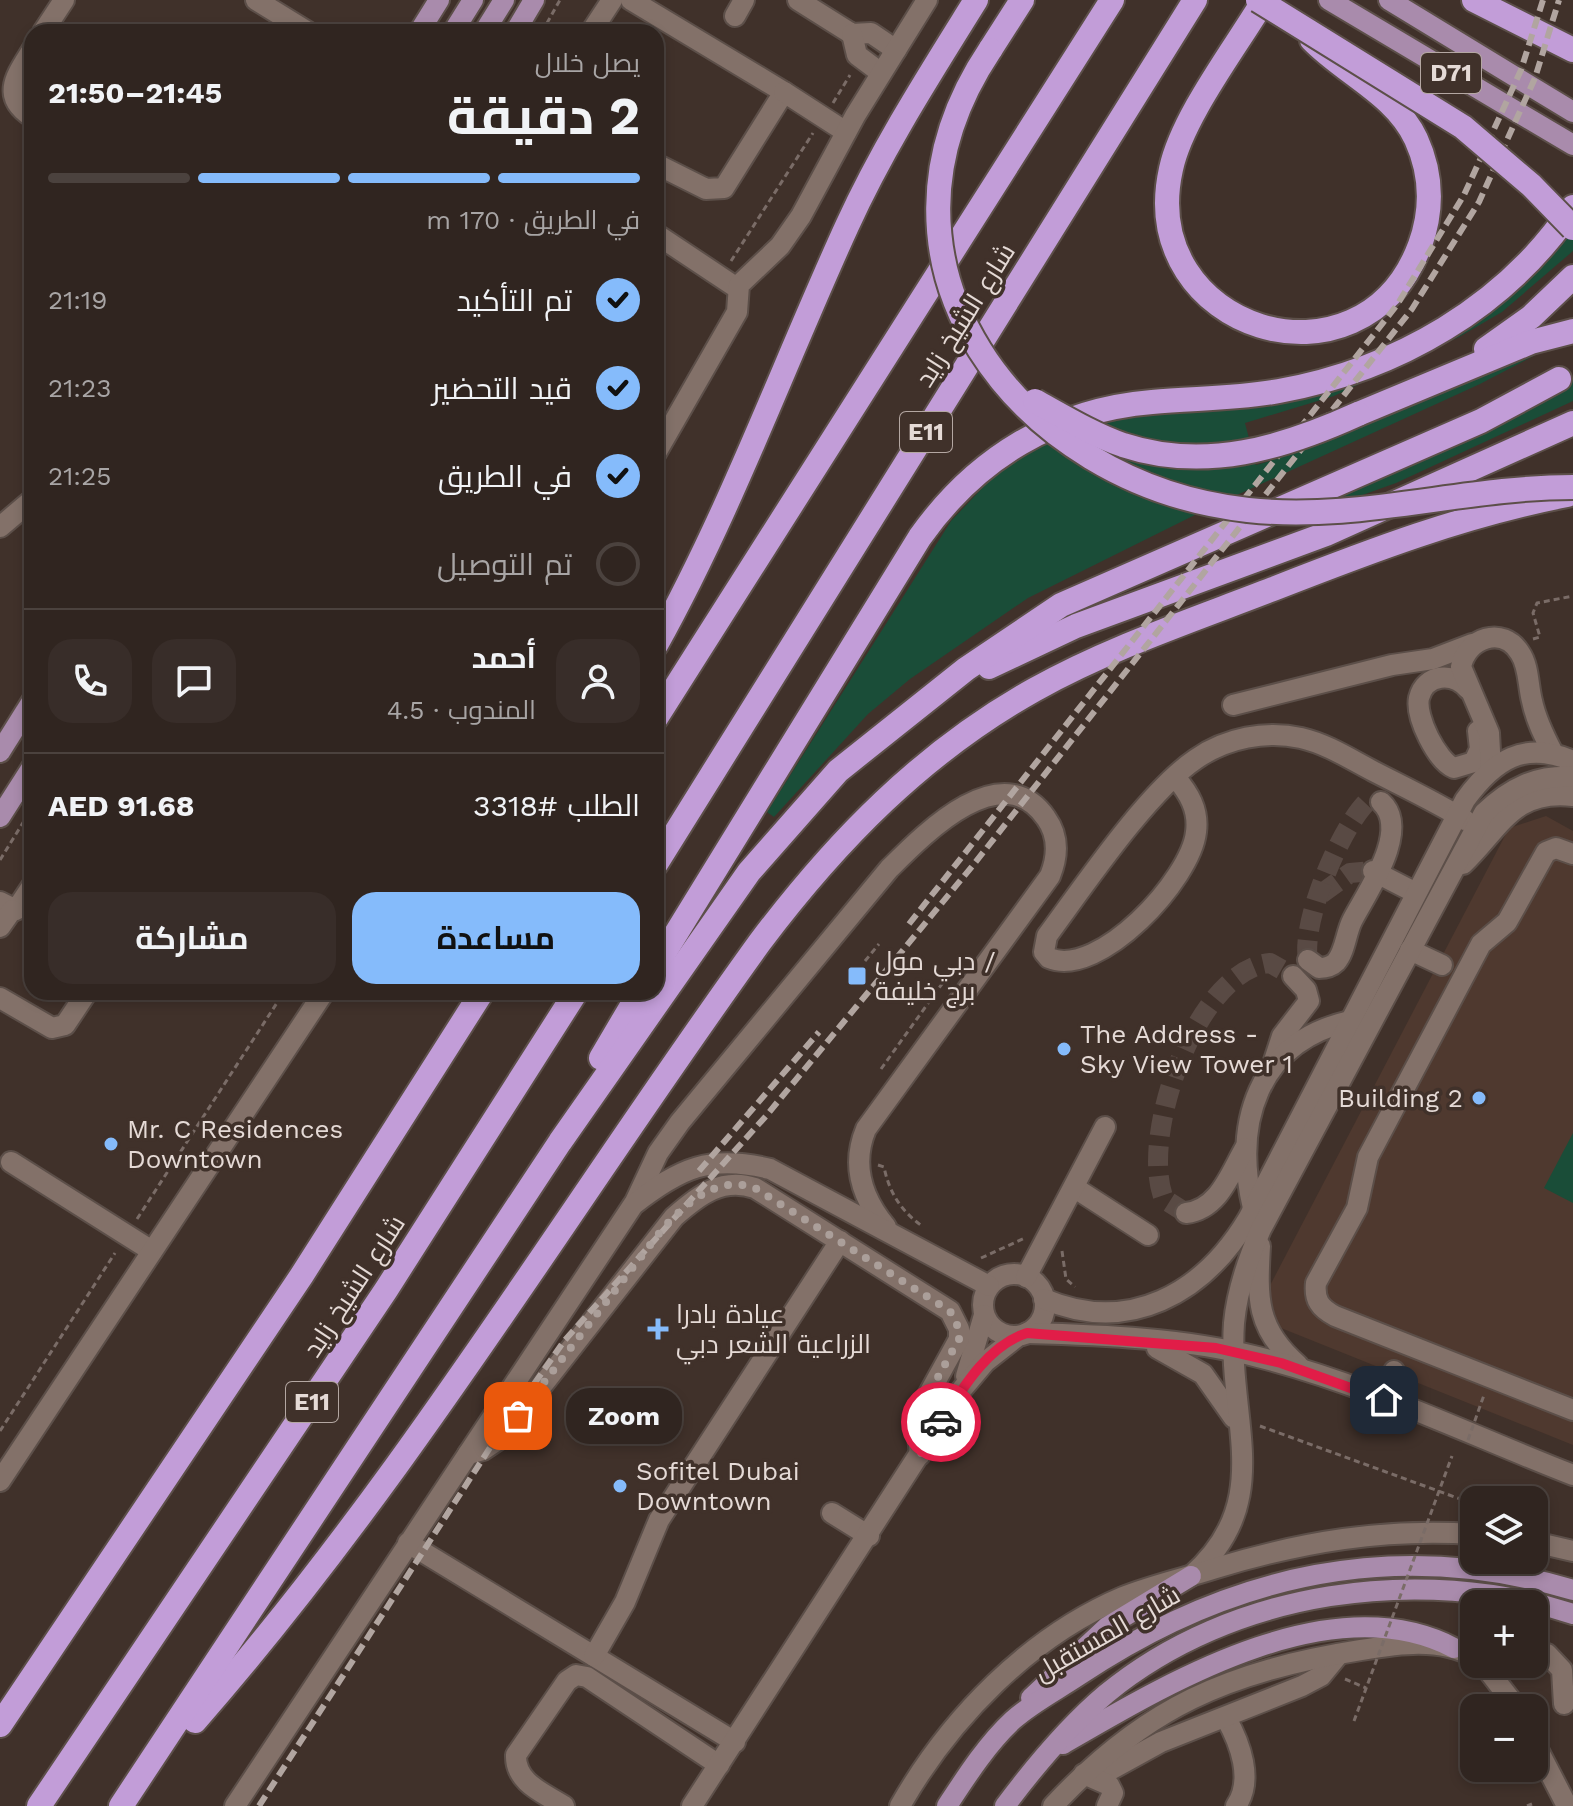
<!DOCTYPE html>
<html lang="ar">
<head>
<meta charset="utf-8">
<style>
	:root { --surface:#302520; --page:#382d29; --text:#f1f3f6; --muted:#a8a5a5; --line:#4b423e; --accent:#85bbfb }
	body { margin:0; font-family:"Work Sans",Cairo,sans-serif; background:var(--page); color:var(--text); direction:rtl; height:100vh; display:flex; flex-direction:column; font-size:30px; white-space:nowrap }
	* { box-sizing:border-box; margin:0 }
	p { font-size:26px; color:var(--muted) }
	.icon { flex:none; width:44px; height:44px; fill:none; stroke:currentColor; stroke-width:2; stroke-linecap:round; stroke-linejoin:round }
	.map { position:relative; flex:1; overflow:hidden; direction:ltr }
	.drawer { position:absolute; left:24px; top:24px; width:640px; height:976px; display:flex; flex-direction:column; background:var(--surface); border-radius:24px; box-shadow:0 4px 12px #0003,0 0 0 2px var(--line); direction:rtl }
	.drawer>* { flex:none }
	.fabs { position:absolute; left:1460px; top:1486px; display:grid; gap:16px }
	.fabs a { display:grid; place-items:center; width:88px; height:88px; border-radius:16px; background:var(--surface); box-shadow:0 4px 12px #0003,0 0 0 2px var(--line); font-size:40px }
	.pin { position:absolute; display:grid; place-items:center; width:68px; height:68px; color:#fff; margin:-34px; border-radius:16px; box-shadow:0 4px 12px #0006 }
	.courier { position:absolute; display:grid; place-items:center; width:80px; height:80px; margin:-40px; border:6px solid #e11d48; border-radius:50%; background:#fff; color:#222; box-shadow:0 2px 10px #0007 }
	.bubble { position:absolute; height:56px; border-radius:24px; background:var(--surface); box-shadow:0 4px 12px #0003,0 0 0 2px var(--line); font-size:26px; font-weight:700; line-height:56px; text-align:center; direction:rtl }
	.summary em { font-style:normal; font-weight:700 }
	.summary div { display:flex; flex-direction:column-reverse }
	.summary { display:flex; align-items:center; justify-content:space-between; height:136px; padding:0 24px }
	h1 { font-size:52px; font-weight:700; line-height:60px }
	.bar { display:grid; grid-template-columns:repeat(4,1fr); gap:12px 8px; align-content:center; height:96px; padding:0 24px }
	.bar i { height:10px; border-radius:6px; background:var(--line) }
	.bar .on { background:var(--accent) }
	.bar p { grid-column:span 4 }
	.line { display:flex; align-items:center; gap:20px; padding:0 24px; border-top:2px solid var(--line) }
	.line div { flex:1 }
	.round { display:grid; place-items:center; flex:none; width:84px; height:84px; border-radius:24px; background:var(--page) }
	ol { padding:0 24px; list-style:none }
	li { display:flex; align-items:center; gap:24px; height:88px }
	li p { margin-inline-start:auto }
	li .icon { padding:8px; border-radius:50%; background:var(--accent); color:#111; stroke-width:4 }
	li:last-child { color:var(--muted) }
	li i { width:44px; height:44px; border:4px solid var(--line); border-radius:50% }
	.cta { display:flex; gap:16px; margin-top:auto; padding:16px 24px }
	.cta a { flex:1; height:92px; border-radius:24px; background:var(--accent); color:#111; font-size:32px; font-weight:700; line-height:92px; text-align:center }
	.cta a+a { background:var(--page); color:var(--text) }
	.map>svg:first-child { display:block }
	.built { fill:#4f392f }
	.green { fill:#1a4d38 }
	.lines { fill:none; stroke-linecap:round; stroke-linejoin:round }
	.minor-tunnel { stroke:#594a44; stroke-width:20; stroke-dasharray:20 10; stroke-linecap:butt }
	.minor-casing { stroke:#5c4f49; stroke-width:24 }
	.major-casing { stroke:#5c4f49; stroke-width:24 }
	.highway-casing { stroke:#5c4f49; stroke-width:28 }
	.path { stroke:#7a6c67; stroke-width:3; stroke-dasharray:6 4; stroke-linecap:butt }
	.minor { stroke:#837169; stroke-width:20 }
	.major { stroke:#a98bac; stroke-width:20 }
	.highway { stroke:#c29dd8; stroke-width:24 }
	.rail { stroke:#b1a5a0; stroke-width:6; stroke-dasharray:12 6; stroke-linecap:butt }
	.highway-bridge-casing { stroke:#5c4f49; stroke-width:28; stroke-linecap:butt }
	.path-bridge { stroke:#7a6c67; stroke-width:3; stroke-dasharray:6 4; stroke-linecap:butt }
	.highway-bridge { stroke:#c29dd8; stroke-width:24 }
	.done { stroke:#ab9f9a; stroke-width:8; stroke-dasharray:0 14.4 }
	.route { stroke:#e11d48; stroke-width:10 }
	.poi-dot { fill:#85bbfb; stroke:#40312a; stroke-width:3 }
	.labels { text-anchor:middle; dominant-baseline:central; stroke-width:7; stroke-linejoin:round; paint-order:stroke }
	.shield { fill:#40312a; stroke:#b4a7a2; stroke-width:2 }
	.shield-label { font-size:24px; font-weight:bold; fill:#e5dad6 }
	.street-label { font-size:26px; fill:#e5dad6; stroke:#40312a }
	.poi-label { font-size:26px; fill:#e5dad6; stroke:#40312a; text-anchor:start }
</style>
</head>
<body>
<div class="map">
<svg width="1573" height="1806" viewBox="0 0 1573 1806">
	<rect width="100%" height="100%" fill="#40312a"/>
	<path class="built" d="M1546,816L1573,831V1445L1276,1326L1264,1297L1509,828Z"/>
	<g class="green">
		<path d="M1573,223V251L1502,312L1459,337L1334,396L1245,423L1256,465C1356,437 1444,374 1545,350L1480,384L1215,505L1028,598L910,679L868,714L774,817L767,812L951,521L1007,462L1103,411L1270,388L1412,345Z"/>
		<path d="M1573,378V401L1396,483L1187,558L1540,397Z"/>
		<path d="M1573,1133V1203L1544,1188Z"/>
	</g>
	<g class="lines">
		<g class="minor-tunnel">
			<path d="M1321,894L1350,873L1373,871"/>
			<path d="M1308,960C1301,922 1339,831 1366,803L1381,802"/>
			<path d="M1186,1213L1164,1199C1139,1137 1196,970 1270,963L1293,976"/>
		</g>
		<g class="minor-casing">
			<g id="minor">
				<path d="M256,0L308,32"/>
				<path d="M631,0L784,92L724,188L706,189L656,164"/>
				<path d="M798,0L852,34L871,33L896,50"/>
				<path d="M735,16L744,0"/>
				<path d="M43,32L64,0"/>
				<path d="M591,32L612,0"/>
				<path d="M852,34L857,55L881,73"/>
				<path d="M32,50C16,76 0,96 32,117"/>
				<path d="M784,92L846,132"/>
				<path d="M656,234L737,288"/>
				<path d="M656,453L737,312L739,285L780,246L801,216L855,116L927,0"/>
				<path d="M0,527L32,500"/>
				<path d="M1468,689C1454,672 1425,673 1419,698C1415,717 1437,761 1454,768L1474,762L1480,749L1478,731"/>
				<path d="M1233,705L1392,665L1433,659L1472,644"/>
				<path d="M1491,770L1489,733L1461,667C1466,638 1503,625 1520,653C1529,666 1528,686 1532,701C1536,720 1544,736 1553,753"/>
				<path d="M1175,777C1189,793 1199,810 1196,832C1191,879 1099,979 1049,958L1044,952L1047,936C1084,886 1147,792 1196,759C1226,738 1266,730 1301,738C1327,744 1350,759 1373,771C1404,787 1436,802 1465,820"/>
				<path d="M1573,854L1556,848L1546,852L1507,922L1481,944L1368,1157L1357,1208L1316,1283C1314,1300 1320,1308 1335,1316L1573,1410"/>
				<path d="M1463,864C1500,829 1512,789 1573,796"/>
				<path d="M1373,871L1416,893"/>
				<path d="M0,902L16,910L32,886"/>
				<path d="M0,927L12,910"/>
				<path d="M1410,950L1442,965"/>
				<path d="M1308,960L1319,968C1326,968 1331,967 1336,962C1345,952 1346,933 1352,921C1365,895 1412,830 1381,802"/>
				<path d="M0,998L52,1028L65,1025L87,992"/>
				<path d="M1272,1067L1282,1036L1309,1001L1306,990L1293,976"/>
				<path d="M11,1162L152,1251"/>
				<path d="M1075,1188L1148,1235"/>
				<path d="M635,1202L658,1153L680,1122L889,869C924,834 1002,754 1046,818C1059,836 1058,856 1050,876L866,1129C851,1165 862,1198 886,1227"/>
				<path d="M1253,1208C1233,1123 1257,1042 1350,1021"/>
				<path d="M1186,1213C1219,1209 1230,1174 1245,1148"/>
				<path d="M1260,1246C1257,1298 1256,1329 1298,1365"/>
				<circle cx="1014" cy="1305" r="31"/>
				<path d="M1026,1277L1105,1127"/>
				<path d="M1044,1299C1129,1335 1203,1294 1248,1219L1465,800C1494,760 1524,740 1573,761"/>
				<path d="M1027,1333C1103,1335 1184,1338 1258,1357C1366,1384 1470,1435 1573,1475"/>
				<path d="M1157,1348L1203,1374L1234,1418"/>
				<path d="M966,1376L984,1315"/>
				<path d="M1384,1400L1394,1371"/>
				<path d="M468,1454L483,1450L501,1438L674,1217C699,1195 722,1177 755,1188L950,1311L959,1329V1339L916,1417L920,1455"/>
				<path d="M0,1481L324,992"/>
				<path d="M832,1513L869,1536"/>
				<path d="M1534,1542L1573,1551"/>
				<path d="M408,1543L735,1742"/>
				<path d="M1191,1576C1277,1501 1227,1420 1234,1323C1237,1290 1248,1259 1261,1229L1484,813C1510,788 1536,775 1573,777"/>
				<path d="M1534,1650L1547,1654L1562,1670L1564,1704"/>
				<path d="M594,1656L625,1602L659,1520L840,1241"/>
				<path d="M1483,1664L1517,1708"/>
				<path d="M1226,1718C1240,1743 1254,1780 1236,1806"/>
				<path d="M1534,1742L1567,1806"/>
				<path d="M1084,1774L1112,1769L1161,1742L1302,1686L1321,1676L1339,1654"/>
				<path d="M1084,1774L1109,1785L1113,1793L1107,1806"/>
				<path d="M235,1806L633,1205C680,1168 710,1154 770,1169L989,1286"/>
				<path d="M564,1806C544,1793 515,1783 516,1755L567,1681L576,1675L587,1677L719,1765"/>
				<path d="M692,1806L958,1394L985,1362L1018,1336"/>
				<path d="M900,1806C950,1718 1029,1637 1123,1597C1153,1585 1185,1578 1216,1568C1302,1542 1384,1528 1474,1534"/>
				<path d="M1053,1806C1145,1707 1229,1671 1361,1650C1397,1644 1441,1637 1474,1657"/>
			</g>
		</g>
		<g class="major-casing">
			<g id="major">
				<path d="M1329,0L1573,145"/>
				<path d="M1389,0L1573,112"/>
				<path d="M419,32L439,0"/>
				<path d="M453,32L473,0"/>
				<path d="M484,32L504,0"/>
				<path d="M515,32L534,0"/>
				<path d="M0,752L32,701"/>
				<path d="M0,817L32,767"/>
				<path d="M1031,1698L1107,1627L1191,1576"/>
				<path d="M1063,1744C1168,1683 1332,1584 1454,1648"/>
				<path d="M947,1806C966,1777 987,1744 1013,1720C1032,1703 1057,1690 1078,1676C1230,1574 1396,1537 1573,1590"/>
				<path d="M1005,1806C1035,1766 1068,1726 1106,1694C1232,1590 1420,1564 1573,1614"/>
			</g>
		</g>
		<g class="highway-casing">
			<g id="highway">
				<path d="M1264,0C1236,47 1182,117 1171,169C1135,330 1362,401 1420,245C1433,209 1432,174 1416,139C1395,94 1345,74 1312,40"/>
				<path d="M1474,0L1573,50"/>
				<path d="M990,50L1022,0"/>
				<path d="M1486,349L1531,317L1573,277"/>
				<path d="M1358,414L1531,342L1573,331"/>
				<path d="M656,645C731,510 783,366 847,226C883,147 930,74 976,0"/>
				<path d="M989,667L1076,626L1326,534L1573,423"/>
				<path d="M656,718L1112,0"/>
				<path d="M656,864L1195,0"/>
				<path d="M656,966L920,537C976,458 1055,410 1152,402C1194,398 1236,399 1279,391C1396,370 1506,307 1573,207"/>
				<path d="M601,1058L640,992"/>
				<path d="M195,1721C407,1479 572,1202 760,942C837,840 922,753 1034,690C1109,648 1193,620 1273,589C1370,551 1464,515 1567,495"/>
				<path d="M0,1725L302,1275L482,992"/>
				<path d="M39,1806L386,1290L576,992"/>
				<path d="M121,1806L560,1142L749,872L838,771L966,669L1061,605L1481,421L1559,379"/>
			</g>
		</g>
		<g class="path">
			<path d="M542,32L560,0"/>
			<path d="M833,103L850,75"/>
			<path d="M731,261L813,133"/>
			<path d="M1533,639L1540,637L1533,613L1537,603L1573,596"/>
			<path d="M0,860L32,808"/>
			<path d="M865,961L879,944"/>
			<path d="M881,1069L947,977"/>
			<path d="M878,1165L884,1167C889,1192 901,1211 922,1226"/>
			<path d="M137,1219L284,992"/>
			<path d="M1062,1251L1066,1279L1075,1287"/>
			<path d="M981,1258L1025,1238"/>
			<path d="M1260,1426L1474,1504"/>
			<path d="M0,1431L115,1253"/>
			<path d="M1345,1679L1366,1688"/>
			<path d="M1527,1806L1532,1804"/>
		</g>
		<use href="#minor" class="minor"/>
		<use href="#major" class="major"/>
		<use href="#highway" class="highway"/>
		<g class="rail">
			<path d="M909,924L1397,305L1464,195L1521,70L1543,0"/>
			<path d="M699,1171L819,1032"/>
			<path d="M259,1806L493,1443L564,1341L766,1116L974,864L1412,309L1479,202L1535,78L1559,0"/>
		</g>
		<g class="highway-bridge-casing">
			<g id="highway-bridge">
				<path d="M1258,0L1463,127L1531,185L1573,228"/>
				<path d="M990,50C848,262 1019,485 1248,510C1358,522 1463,487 1573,487"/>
				<path d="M1035,401C1064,417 1092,434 1123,445C1205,472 1283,448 1358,414"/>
			</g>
		</g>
		<g class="path-bridge">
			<path d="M1468,1440L1484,1395"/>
			<path d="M1354,1721L1452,1456"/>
		</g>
		<use href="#highway-bridge" class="highway-bridge"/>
	</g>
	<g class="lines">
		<path class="done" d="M518,1416L664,1227C689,1201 718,1175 755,1188L950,1311L959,1329V1339L916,1417L920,1455L941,1422"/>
		<path class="route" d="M941,1422C962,1389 988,1345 1027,1333L1216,1348L1281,1363L1384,1400"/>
	</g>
	<g class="poi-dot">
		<rect x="847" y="966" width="20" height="20" rx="4"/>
		<circle cx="1064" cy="1049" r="8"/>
		<circle cx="1479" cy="1098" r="8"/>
		<circle cx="111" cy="1144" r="8"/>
		<path d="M654 1317h8v8h8v8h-8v8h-8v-8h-8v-8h8z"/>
		<circle cx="620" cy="1486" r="8"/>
	</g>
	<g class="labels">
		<g class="shield">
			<rect x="1421" y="53" width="60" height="40" rx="6"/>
			<rect x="900" y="412" width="52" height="40" rx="6"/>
			<rect x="286" y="1382" width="52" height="40" rx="6"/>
		</g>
		<g class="shield-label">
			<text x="1451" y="73">D71</text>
			<text x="926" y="432">E11</text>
			<text x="312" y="1402">E11</text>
		</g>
		<g class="street-label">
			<text transform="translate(965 315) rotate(-58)">شارع الشيخ زايد</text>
			<text transform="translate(354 1286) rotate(-57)">شارع الشيخ زايد</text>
			<text transform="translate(1107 1633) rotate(-30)">شارع المستقبل</text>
		</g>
		<g class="poi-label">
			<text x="875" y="961">دبي مول /<tspan x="875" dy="30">برج خليفة</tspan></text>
			<text x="1080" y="1034">The Address -<tspan x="1080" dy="30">Sky View Tower 1</tspan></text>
			<text x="1463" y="1098" text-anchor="end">Building 2</text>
			<text x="127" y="1129">Mr. C Residences<tspan x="127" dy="30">Downtown</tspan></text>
			<text x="676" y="1314">عيادة بادرا<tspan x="676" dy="30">الزراعية الشعر دبي</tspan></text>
			<text x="636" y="1471">Sofitel Dubai<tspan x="636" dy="30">Downtown</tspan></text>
		</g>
	</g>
</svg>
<div class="fabs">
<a><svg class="icon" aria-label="layers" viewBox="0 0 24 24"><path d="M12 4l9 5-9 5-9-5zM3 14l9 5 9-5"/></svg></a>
<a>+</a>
<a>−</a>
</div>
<div class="pin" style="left:518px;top:1416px;background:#ea580c"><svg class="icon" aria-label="bag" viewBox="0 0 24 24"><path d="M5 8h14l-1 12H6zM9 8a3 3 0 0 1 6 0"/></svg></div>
<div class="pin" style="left:1384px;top:1400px;background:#1f2937"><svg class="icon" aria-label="home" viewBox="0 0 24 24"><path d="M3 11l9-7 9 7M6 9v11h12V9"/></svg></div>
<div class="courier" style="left:941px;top:1422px"><svg class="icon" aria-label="car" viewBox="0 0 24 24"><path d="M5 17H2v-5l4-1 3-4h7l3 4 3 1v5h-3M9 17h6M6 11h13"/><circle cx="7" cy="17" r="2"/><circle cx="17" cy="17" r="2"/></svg></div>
<div class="bubble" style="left:566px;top:1388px;width:116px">Zoom</div>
<section class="drawer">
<div class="summary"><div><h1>2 دقيقة</h1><p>يصل خلال</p></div><em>21:45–21:50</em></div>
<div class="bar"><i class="on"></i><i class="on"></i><i class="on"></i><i></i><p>في الطريق · 170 m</p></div>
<ol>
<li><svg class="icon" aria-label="check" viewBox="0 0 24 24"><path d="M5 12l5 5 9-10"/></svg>تم التأكيد<p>21:19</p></li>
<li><svg class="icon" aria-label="check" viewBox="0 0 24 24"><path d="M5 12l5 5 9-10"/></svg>قيد التحضير<p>21:23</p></li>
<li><svg class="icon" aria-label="check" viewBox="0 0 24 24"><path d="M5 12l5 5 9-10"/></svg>في الطريق<p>21:25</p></li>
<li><i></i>تم التوصيل</li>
</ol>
<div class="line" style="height:144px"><a class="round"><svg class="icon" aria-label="person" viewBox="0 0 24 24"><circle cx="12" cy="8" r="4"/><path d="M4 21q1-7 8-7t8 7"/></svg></a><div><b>أحمد</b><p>المندوب · 4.5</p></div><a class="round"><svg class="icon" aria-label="chat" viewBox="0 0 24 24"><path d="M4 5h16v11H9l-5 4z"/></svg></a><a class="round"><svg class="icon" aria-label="phone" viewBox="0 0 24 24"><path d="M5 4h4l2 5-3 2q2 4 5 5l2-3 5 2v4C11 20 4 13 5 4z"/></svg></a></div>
<div class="line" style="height:104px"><div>الطلب #3318</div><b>AED 91.68</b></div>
<div class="cta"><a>مساعدة</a><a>مشاركة</a></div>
</section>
</div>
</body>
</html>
